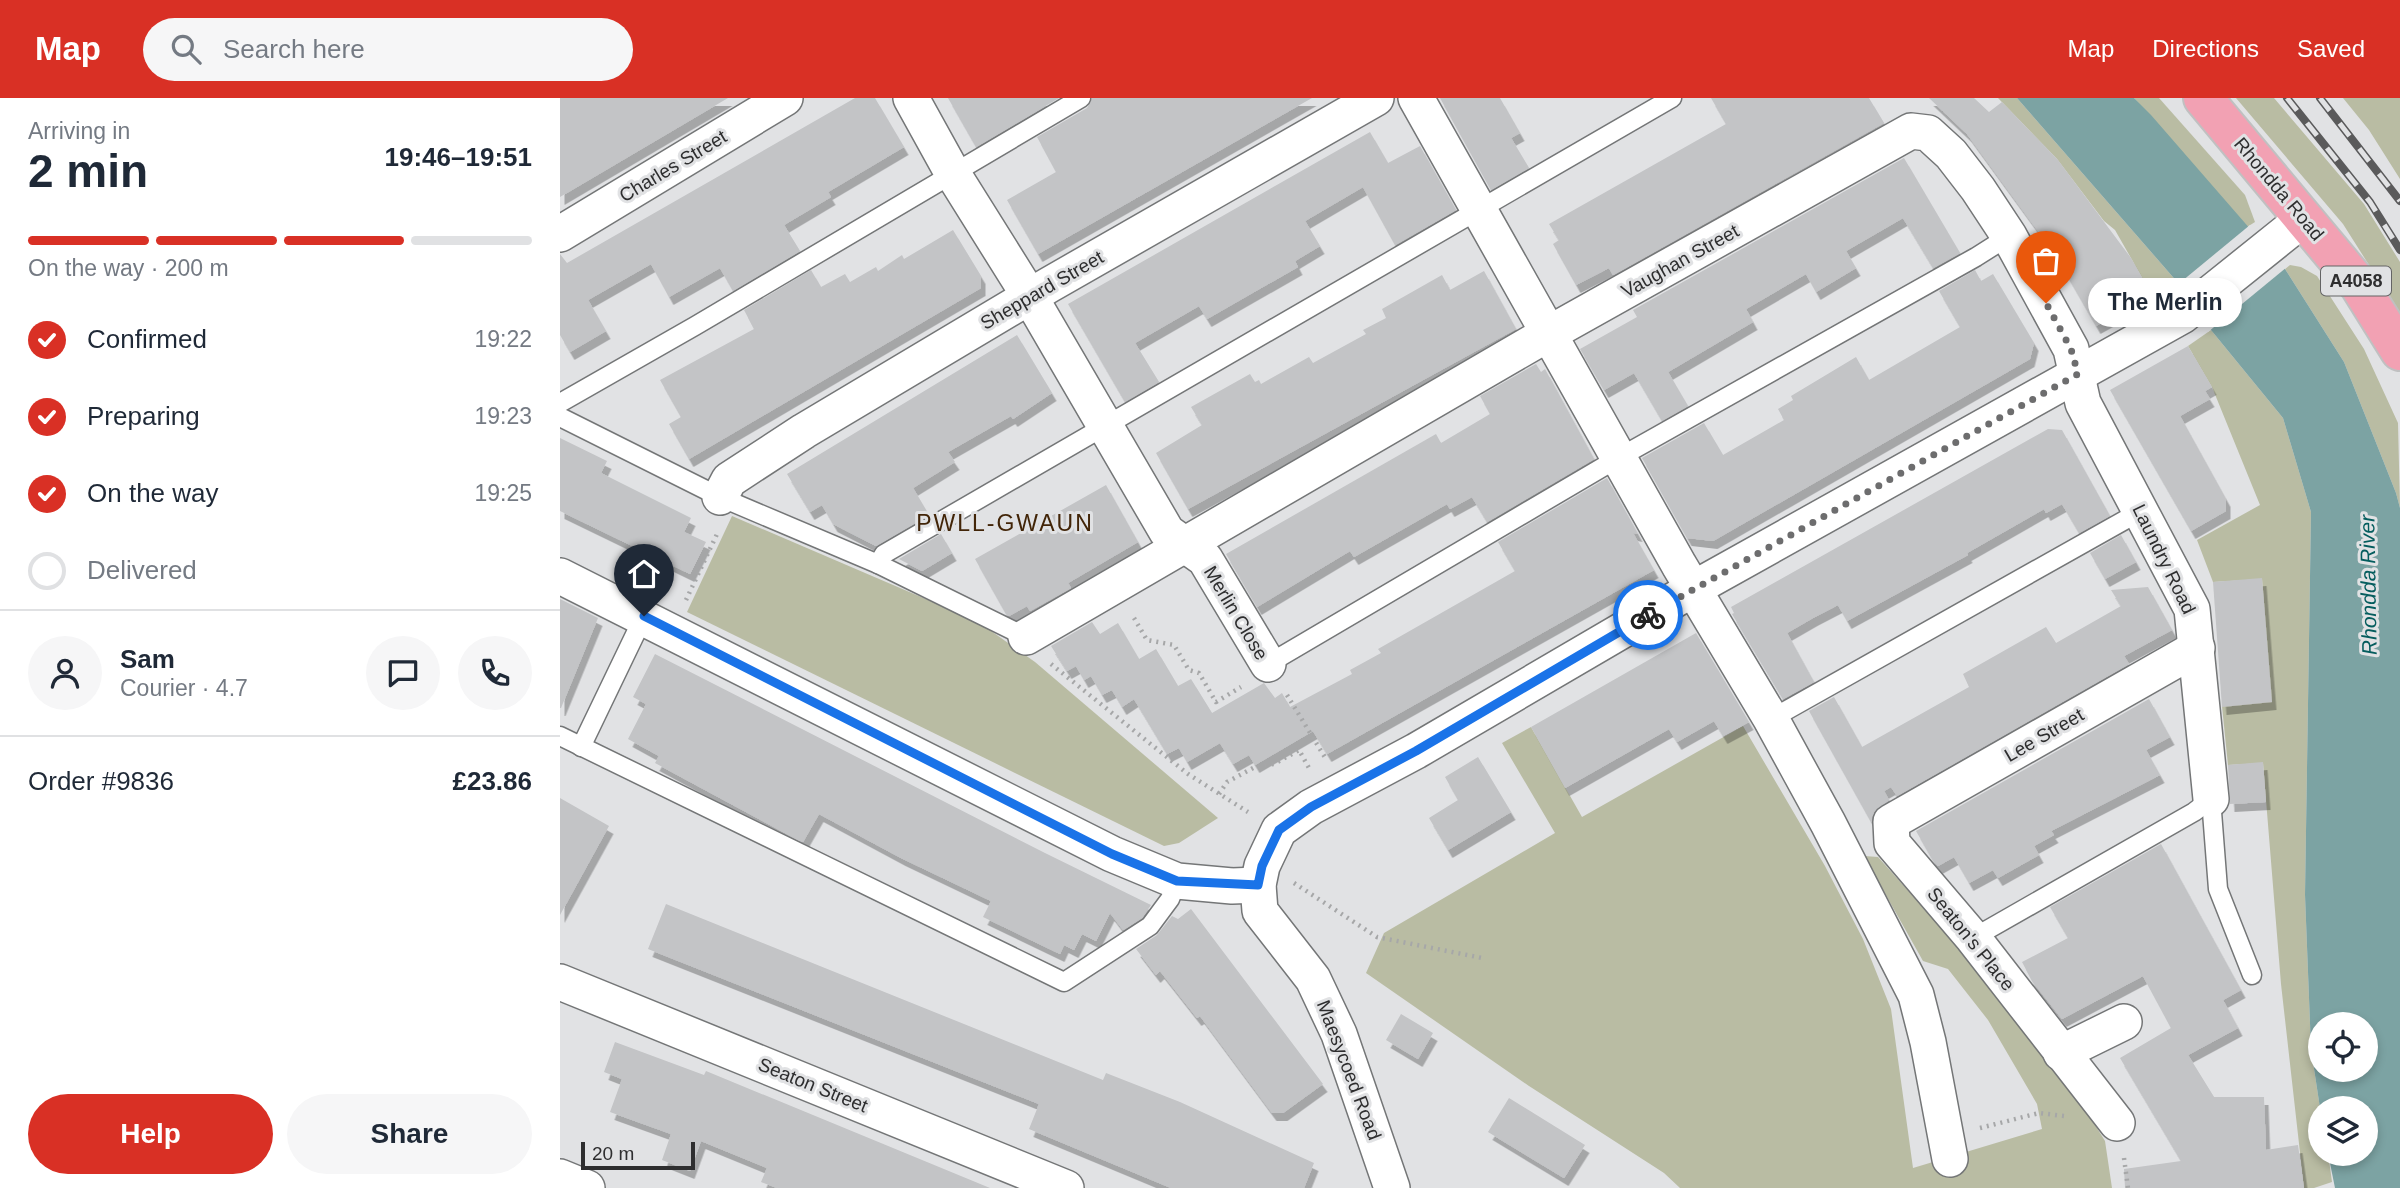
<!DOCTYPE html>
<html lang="en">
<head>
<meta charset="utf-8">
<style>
	:root { --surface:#fff; --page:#f6f6f7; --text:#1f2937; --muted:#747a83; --line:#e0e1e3; --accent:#d93025 }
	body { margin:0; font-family:Helvetica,sans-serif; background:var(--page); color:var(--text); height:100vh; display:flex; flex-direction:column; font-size:26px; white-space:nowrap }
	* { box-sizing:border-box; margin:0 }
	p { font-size:23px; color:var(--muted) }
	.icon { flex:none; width:38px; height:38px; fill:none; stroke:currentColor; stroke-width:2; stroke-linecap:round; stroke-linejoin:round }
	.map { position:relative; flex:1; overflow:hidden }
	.details { display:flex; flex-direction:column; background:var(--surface); width:560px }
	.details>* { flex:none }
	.tools { position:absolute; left:1748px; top:914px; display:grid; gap:14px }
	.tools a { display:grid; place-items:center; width:70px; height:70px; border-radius:50%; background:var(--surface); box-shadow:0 4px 10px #0003; font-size:35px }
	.scale { position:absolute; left:21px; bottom:18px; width:114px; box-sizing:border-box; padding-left:7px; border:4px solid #2e2e2f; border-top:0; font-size:19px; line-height:24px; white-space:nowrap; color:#2e2e2f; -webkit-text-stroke:5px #e1e2e4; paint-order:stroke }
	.pin { position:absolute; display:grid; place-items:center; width:60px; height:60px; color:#fff; margin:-72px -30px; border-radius:50% 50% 50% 0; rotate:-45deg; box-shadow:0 0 7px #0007 }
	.pin .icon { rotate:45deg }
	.courier { position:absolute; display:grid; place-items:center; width:70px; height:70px; margin:-35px; border:5px solid #1a73e8; border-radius:50%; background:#fff; color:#222; box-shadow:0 2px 9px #0007 }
	.bubble { position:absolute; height:49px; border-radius:24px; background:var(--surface); box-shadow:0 4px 10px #0003; font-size:23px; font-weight:700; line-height:49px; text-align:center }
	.summary em { font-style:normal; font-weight:700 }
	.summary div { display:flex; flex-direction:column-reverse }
	.summary { display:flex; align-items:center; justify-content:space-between; height:119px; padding:0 28px }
	h1 { font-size:46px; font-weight:700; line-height:52px }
	.bar { display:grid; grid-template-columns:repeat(4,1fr); gap:10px 7px; align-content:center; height:84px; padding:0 28px }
	.bar i { height:9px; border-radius:5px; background:var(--line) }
	.bar .active { background:var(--accent) }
	.bar p { grid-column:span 4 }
	.line { display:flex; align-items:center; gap:18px; padding:0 28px; border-top:2px solid var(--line) }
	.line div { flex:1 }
	.round { display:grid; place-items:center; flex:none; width:74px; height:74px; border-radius:37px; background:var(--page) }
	ol { padding:0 28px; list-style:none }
	li { display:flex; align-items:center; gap:21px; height:77px }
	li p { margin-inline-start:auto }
	li .icon { padding:7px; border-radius:50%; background:var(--accent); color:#fff; stroke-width:4 }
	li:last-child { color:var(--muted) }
	li i { width:38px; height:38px; border:4px solid var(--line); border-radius:50% }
	.action { display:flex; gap:14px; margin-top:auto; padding:14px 28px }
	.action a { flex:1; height:80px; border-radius:42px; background:var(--accent); color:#fff; font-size:28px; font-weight:700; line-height:80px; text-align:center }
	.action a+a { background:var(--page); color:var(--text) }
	header { display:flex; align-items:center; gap:42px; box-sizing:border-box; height:98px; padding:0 35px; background:var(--accent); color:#fff }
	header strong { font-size:33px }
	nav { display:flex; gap:38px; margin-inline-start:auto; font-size:24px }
	.search { width:490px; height:63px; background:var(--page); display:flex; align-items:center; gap:18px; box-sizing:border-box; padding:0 24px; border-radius:38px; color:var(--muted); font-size:26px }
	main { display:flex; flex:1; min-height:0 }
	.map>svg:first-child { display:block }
	.green { fill:#b9bca3 }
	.water { fill:#7ca3a3; fill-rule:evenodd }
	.pier { fill:#e1e2e4 }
	.building { fill:#c3c4c6; filter:url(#shadow) }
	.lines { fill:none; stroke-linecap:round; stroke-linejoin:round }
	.service-casing { stroke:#747677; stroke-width:21 }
	.minor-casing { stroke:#747677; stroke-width:38 }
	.primary-casing { stroke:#c0c0c1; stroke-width:42 }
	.path { stroke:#a6a7a8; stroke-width:4.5; stroke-dasharray:2 5; stroke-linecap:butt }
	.service { stroke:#fff; stroke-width:18 }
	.minor { stroke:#fff; stroke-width:35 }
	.primary { stroke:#f2a1b3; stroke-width:38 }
	.rail-casing { stroke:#5a5a5b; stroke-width:8 }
	.rail { stroke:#e1e2e4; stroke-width:5; stroke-dasharray:16; stroke-linecap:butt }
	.done { stroke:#6d6d6e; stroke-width:7; stroke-dasharray:0 12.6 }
	.route { stroke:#1a73e8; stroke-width:9 }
	.labels { text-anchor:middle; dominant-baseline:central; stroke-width:6; stroke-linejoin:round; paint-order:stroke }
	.shield { fill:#e1e2e4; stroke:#646465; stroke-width:2 }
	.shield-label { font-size:18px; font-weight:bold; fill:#2e2e2f }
	.street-label { font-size:19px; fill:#2e2e2f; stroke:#e1e2e4 }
	.water-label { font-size:21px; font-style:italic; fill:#055d5e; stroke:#e1e2e4 }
	.quarter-label { font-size:23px; letter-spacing:2px; fill:#422508; stroke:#e1e2e4 }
</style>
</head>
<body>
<header>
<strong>Map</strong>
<div class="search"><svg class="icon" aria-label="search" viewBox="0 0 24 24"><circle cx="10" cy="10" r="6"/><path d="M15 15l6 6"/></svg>Search here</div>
<nav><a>Map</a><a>Directions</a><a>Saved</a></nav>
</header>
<main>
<section class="details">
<div class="summary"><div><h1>2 min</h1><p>Arriving in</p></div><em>19:46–19:51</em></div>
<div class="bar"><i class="active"></i><i class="active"></i><i class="active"></i><i></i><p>On the way · 200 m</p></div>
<ol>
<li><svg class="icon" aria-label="check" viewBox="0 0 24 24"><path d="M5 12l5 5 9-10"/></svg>Confirmed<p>19:22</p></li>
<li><svg class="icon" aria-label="check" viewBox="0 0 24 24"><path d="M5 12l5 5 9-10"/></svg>Preparing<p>19:23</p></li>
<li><svg class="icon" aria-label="check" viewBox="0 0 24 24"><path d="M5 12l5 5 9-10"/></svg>On the way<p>19:25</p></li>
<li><i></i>Delivered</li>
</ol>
<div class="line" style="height:126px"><a class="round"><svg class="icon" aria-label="person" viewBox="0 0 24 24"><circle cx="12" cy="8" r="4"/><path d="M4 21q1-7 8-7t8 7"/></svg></a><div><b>Sam</b><p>Courier · 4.7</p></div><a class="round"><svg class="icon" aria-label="chat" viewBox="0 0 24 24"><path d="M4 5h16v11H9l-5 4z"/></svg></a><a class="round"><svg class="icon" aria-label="phone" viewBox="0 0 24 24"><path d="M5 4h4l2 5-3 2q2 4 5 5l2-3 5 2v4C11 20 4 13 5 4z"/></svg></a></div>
<div class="line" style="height:91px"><div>Order #9836</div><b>£23.86</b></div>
<div class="action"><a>Help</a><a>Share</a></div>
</section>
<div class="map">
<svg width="1840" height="1090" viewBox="0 0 1840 1090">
	<defs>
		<filter id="shadow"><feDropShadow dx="4.5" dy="8" stdDeviation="0" flood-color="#0004"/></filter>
	</defs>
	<rect width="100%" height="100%" fill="#e1e2e4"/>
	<g class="green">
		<path d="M1438,0H1457L1619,186L1605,197H1592L1555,132L1544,123L1497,61Z"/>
		<path d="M1574,0H1599L1685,97L1695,124L1687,129Z"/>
		<path d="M1676,0H1714L1804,106L1840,164V216L1783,126Z"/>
		<path d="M1783,0H1840V81L1809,32Z"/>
		<path d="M1730,167L1741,169L1757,178L1804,251L1838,325L1840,410L1836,395L1784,264L1725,171Z"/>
		<path d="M1651,232L1723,320L1751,414L1745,797L1751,951L1760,1010V1055H1768L1772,1084L1754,1090H1744L1721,886L1703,665L1668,667L1662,608L1711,603L1702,481L1653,484L1637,442L1700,407L1652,289L1628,248Z"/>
		<path d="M172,418L417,523L475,564L658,720L619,745L604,748L127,514Z"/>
		<path d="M1183,628L1265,768L1303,841L1331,911L1353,1070L1482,1031L1477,1006L1428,922L1388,871L1363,863L1304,758L1318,759L1395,845L1411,856L1522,1006L1545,1043L1552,1090H1120L1104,1075L969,988L806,875L824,835L995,735L942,645L971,629L1022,719Z"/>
	</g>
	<path class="water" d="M1457,0H1574L1591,17L1725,171L1784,264L1836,395L1840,410V1090H1775L1768,1055H1806V1010H1760L1751,951L1745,797L1751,414L1723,320L1651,232L1619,186ZM1760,926H1806V971H1760Z"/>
	<path class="pier" d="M1690,127L1727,169L1648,234L1616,188Z"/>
	<g class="building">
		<path d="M0,0H168L0,99Z"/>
		<path d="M295,0H315L344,49L268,94L271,99L224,127L240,153L173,193L160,170L109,199L91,166L28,202L46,233L10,254L0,237V156L7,165Z"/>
		<path d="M388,0H499L416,49Z"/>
		<path d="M532,0H752L478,156L447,102L496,74L477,39L527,10Z"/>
		<path d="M880,0H940L960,35L951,40L969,70L931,92Z"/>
		<path d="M1151,0H1309L1324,25L1053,177L1049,170L1016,187L993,146L999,142L989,126L1166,26Z"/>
		<path d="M1369,0H1414L1429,14L1442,4L1498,62L1571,160L1592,197L1536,228L1494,155L1407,36Z"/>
		<path d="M810,34L828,65L860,48L896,112L835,147L803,89L745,123L760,148L735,163L738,169L647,221L639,208L575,245L599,284L565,304L508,206Z"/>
		<path d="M1344,60L1400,155L1373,170L1343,120L1286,153L1296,170L1256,194L1246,176L1186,211L1193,224L1108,274L1128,308L1102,323L1074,275L1044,292L1020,251L1077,219L1073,212Z"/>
		<path d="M393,132L421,178V190L129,361L109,326L121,319L100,282L194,231L184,212L251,172L261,189L285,176L290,184L316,169L318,173L342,157L344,161Z"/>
		<path d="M1415,172L1421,183L1433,176L1474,245L1470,261L1153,443L1127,440L1082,360L1144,325L1163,357L1224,322L1218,311L1233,302L1231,298L1296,259L1309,282L1400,229L1379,193Z"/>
		<path d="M924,173L956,231L628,411L596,355L642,327L631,309L690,276L695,284L699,282L701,286L749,259L753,265L806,236L803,232L826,220L822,211L882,177L890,192Z"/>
		<path d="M457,237L492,295L453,321L451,318L388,354L395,364L353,390L369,417L316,448L273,426L262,407L250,414L227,376Z"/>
		<path d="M1628,248L1652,289L1645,293L1650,301L1620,318L1666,401V413L1631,433L1550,292Z"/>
		<path d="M976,266L981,274L985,271L1034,361L927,424L912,399L890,411L887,406L794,459L790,453L697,509L666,456L876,336L881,345L930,316L920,298Z"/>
		<path d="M1488,331L1502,332L1550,418L1519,435L1502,406L1486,415L1484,411L1407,455L1408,457L1287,523L1278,507L1253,520L1227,535L1254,584L1223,601L1172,516L1174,515L1171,509Z"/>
		<path d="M0,340L47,363L41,375L131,420L124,434L146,444L130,476L0,413Z"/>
		<path d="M1047,380L1078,436L1073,435L1094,472L767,656L753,633L695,667L689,657L673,666L660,645L627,664L619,650L607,656L574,601L562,609L552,592L542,597L531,578L524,582L516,568L507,573L491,548L532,524L540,536L558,525L579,561L596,551L618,588L631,581L652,615L704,585L715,600L722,595L730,609L792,576L790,572L821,555L818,551L955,473L938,444Z"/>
		<path d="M546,387L578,444L508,485L511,490L470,513L467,508L449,518L446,516L415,461Z"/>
		<path d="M381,436L392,455L362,473L339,461Z"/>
		<path d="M1561,437L1576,464L1545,481L1530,455Z"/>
		<path d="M1702,480L1712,604L1662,609L1653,484Z"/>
		<path d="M1588,489L1612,532L1564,558L1569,566L1337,698L1331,689L1324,693L1329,702L1314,714L1311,724L1249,613L1274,599L1302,649L1409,589L1403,576L1486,529L1496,545L1561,508L1551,492Z"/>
		<path d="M0,501L38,520L1,610H0Z"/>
		<path d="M1136,535L1189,624L1163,638L1154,623L1117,644L1109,631L1005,690L971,629Z"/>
		<path d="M95,556L485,755L591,807L582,820L563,832L550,815L536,843L522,836L514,852L504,847L500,856L423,819L431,803L341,760L259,716L243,744L238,742L95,665L99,658L68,641L86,606L73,599Z"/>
		<path d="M1589,601L1610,639L1586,652L1600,677L1491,733L1494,737L1474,748L1479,757L1438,780L1433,772L1409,785L1394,759L1378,768L1372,761L1356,733Z"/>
		<path d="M918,659L951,714L888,752L869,720L898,702L885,679Z"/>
		<path d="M1703,664L1706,704L1670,706L1668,667Z"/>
		<path d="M0,700L49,728L0,817Z"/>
		<path d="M1601,746L1681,892L1663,902L1678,930L1628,957L1654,999H1704L1706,1052L1738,1047L1744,1090H1565L1564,1071L1621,1063L1560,960L1611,930L1583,878L1502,921L1472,883L1462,864L1508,840L1490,809Z"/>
		<path d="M106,806L543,982L546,975L620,1004L754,1065L744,1090H611L469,1031L479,1006L88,851Z"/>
		<path d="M631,811L763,986L723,1015H712L640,918L637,920L600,873L596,877L576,851L597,837L612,818L618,821Z"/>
		<path d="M841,916L873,935L858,961L826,942Z"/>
		<path d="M55,944L144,977L146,973L430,1090H217L201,1084L207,1070L141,1043L130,1073L102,1062L111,1036L50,1014L62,981L44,974Z"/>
		<path d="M949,1000L1025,1047L1004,1080L928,1034Z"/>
	</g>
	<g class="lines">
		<g class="service-casing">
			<g id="service">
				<path d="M0,305L135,228L521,0"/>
				<path d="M0,319L160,399L318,466L466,539"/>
				<path d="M318,466L324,456L1112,0"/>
				<path d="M708,566L1060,359L1416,159L1449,138"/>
				<path d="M1211,621L1581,413"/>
				<path d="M0,638L504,884L590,828L610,801L617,783"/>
				<path d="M21,649L84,518"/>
				<path d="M1651,701L1658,791L1692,877"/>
				<path d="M1413,840L1634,714L1651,701"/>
			</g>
		</g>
		<g class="minor-casing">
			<g id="minor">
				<path d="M351,0L393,76L470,199L607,434L645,461L708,566"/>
				<path d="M856,0L1119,467L1211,621L1268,725L1356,897L1368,944L1390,1061"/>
				<path d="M0,136L225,0"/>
				<path d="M160,399L169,382L244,333L489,187L816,0"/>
				<path d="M0,478L552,756L617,783L672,788L698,787"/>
				<path d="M466,539L972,245L1351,33L1368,35L1391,56L1418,91L1449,138L1511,251L1523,305L1632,511L1651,701"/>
				<path d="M0,884L506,1090"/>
				<path d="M1501,955L1564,924"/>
				<path d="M1557,1025L1413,840L1332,745L1331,724L1637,550"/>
				<path d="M0,1079L27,1090"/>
				<path d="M832,1090L779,936L753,881L700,813L698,787L702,768L719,732L751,709L856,653L1133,491L1622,218L1743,121"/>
			</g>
		</g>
		<g class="primary-casing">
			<path id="primary" d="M1643,0L1799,187L1840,253"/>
		</g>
		<g class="path">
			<path d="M126,502L158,434"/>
			<path d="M574,520L587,542L614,547L629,572L639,575L656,604L681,589"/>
			<path d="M491,566L628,676L688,714"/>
			<path d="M727,597L766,661"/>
			<path d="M659,696L667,684L695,669L714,666L739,652L749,670"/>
			<path d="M734,785L817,839L922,860"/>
			<path d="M1420,1030L1479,1015L1504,1018"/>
			<path d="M1564,1060L1568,1090"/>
		</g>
		<use href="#service" class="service"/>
		<use href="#minor" class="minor"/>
		<use href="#primary" class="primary"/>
		<g class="rail-casing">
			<g id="rail">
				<path d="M1727,0L1810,104L1840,152"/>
				<path d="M1760,0L1840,103"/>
			</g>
		</g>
		<use href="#rail" class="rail"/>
	</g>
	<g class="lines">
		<path class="done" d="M1088,517L1518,276L1511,251L1486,205"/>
		<path class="route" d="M84,518L552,756L617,783L698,787L702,768L719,732L751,709L856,653L1088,517"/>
	</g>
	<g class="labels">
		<rect class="shield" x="1761" y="168.5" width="70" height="29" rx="5"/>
		<g class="shield-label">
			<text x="1796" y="183">A4058</text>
		</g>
		<g class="street-label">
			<text transform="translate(113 68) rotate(-31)">Charles Street</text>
			<text transform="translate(1719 91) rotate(50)">Rhondda Road</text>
			<text transform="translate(1120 163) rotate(-29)">Vaughan Street</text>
			<text transform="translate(482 192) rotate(-30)">Sheppard Street</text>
			<text transform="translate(1604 461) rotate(64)">Laundry Road</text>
			<text transform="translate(676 515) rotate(59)">Merlin Close</text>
			<text transform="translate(1484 637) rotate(-30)">Lee Street</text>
			<text transform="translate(1411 841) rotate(51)">Seaton's Place</text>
			<text transform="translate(789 972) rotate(69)">Maesycoed Road</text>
			<text transform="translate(253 987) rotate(22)">Seaton Street</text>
		</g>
		<g class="water-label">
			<text transform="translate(1808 487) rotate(-91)">Rhondda River</text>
		</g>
		<g class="quarter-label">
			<text x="445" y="425">PWLL-GWAUN</text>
		</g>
	</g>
</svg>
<div class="tools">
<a><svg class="icon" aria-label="locate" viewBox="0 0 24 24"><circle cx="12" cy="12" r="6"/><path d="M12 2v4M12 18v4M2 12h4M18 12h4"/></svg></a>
<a><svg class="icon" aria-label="layers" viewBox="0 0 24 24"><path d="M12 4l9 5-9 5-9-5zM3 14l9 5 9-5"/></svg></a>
</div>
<div class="scale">20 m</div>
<div class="pin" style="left:1486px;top:205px;background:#ea580c"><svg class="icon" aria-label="bag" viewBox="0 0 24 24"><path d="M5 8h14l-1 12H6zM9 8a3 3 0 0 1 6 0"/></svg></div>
<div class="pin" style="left:84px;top:518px;background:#1f2937"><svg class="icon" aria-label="home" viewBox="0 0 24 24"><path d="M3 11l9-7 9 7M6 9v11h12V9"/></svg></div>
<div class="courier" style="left:1088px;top:517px"><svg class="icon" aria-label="bike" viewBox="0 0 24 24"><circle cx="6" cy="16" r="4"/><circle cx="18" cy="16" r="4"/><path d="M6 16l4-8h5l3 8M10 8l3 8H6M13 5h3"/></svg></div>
<div class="bubble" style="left:1528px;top:180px;width:154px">The Merlin</div>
</div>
</main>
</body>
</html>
